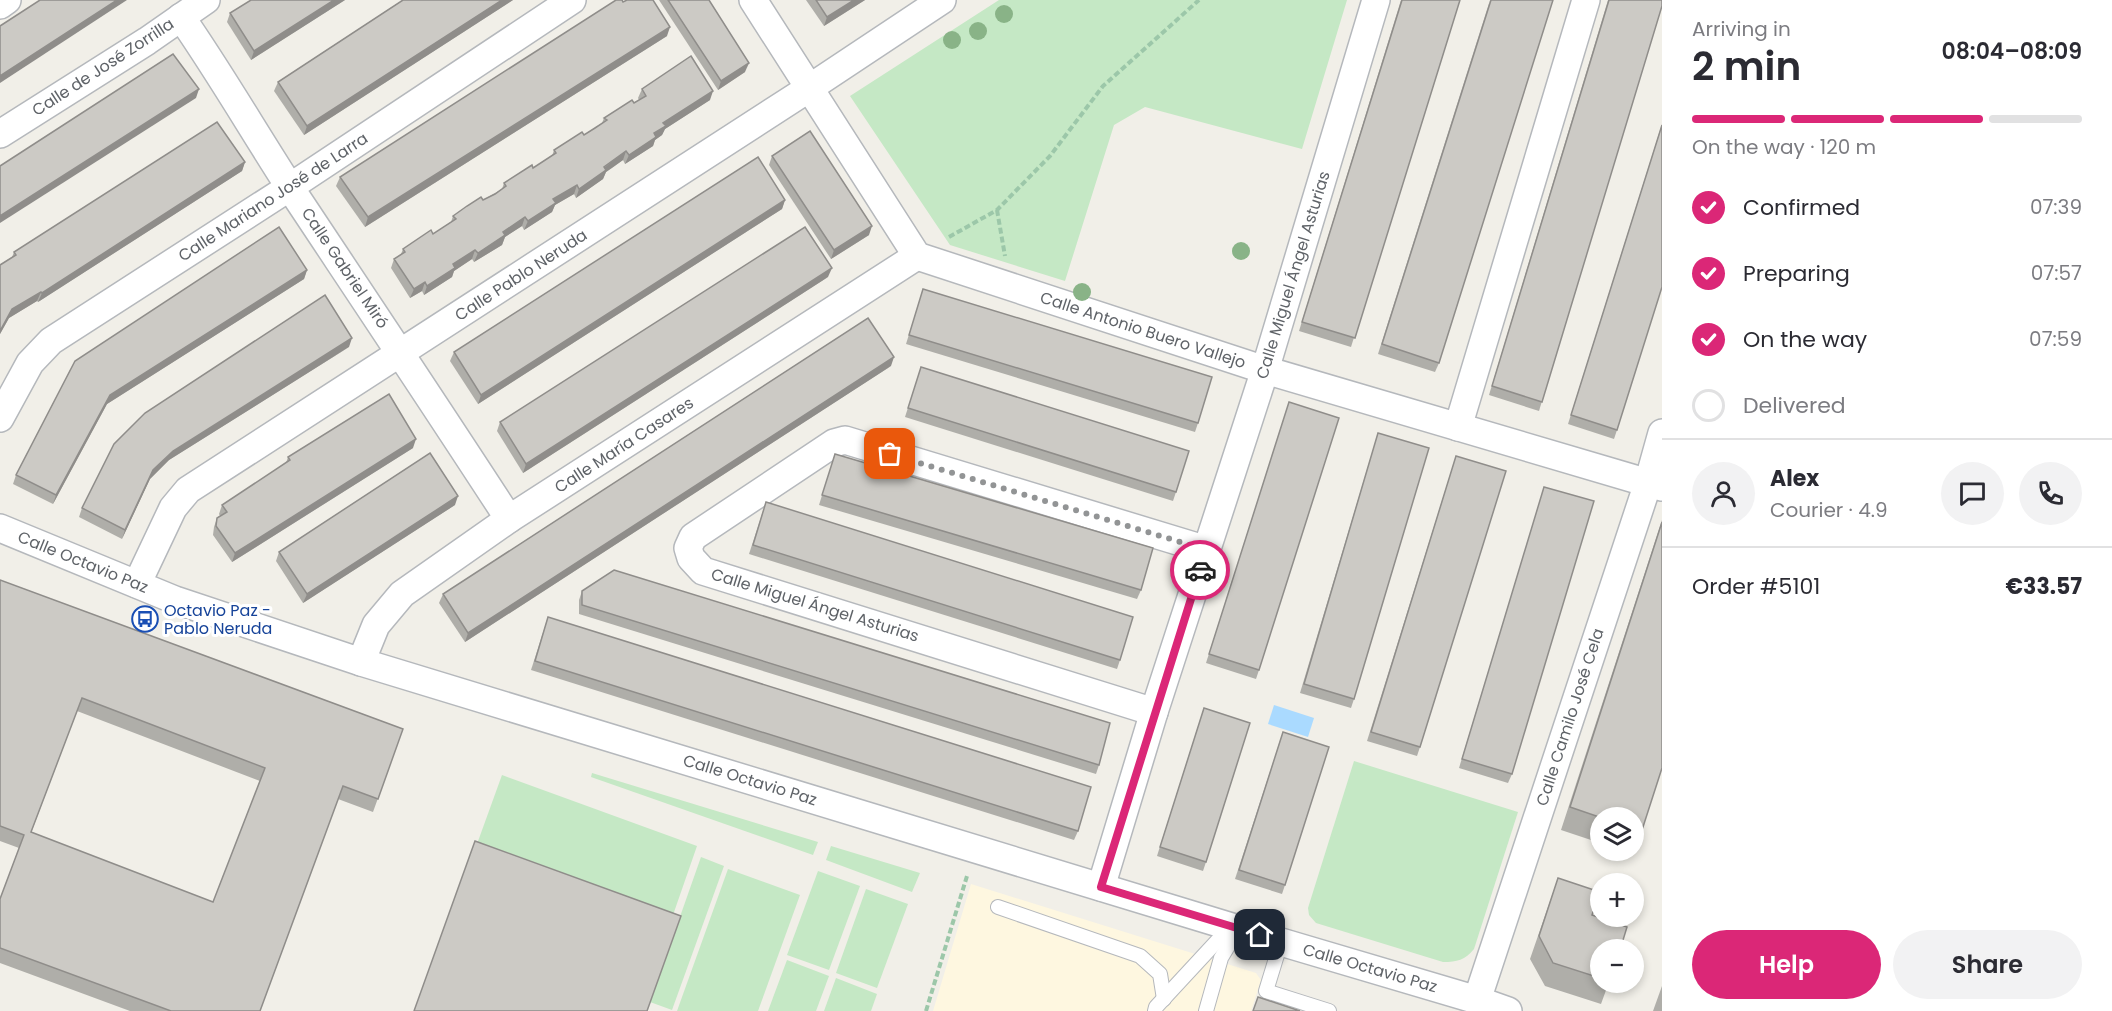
<!DOCTYPE html>
<html lang="en">
<head>
<meta charset="utf-8">
<style>
	:root { --surface:#fff; --page:#f2f2f3; --text:#2b2b33; --muted:#7c7c81; --line:#e1e1e2; --accent:#db2777 }
	body { margin:0; font-family:Poppins,sans-serif; background:var(--page); color:var(--text); height:100vh; display:flex; flex-direction:column; font-size:22px; white-space:nowrap }
	* { box-sizing:border-box; margin:0 }
	p { font-size:20px; color:var(--muted) }
	.icon { flex:none; width:33px; height:33px; fill:none; stroke:currentColor; stroke-width:2; stroke-linecap:round; stroke-linejoin:round }
	.map { position:relative; flex:1; overflow:hidden }
	.side { display:flex; flex-direction:column; background:var(--surface); width:450px }
	.side>* { flex:none }
	.fabs { position:absolute; left:1590px; top:807px; display:grid; gap:12px }
	.fabs a { display:grid; place-items:center; width:54px; height:54px; border-radius:50%; background:var(--surface); box-shadow:0 3px 9px #0003; font-size:30px }
	.pin { position:absolute; display:grid; place-items:center; width:51px; height:51px; color:#fff; margin:-26px; border-radius:12px; box-shadow:0 3px 9px #0006 }
	.courier { position:absolute; display:grid; place-items:center; width:60px; height:60px; margin:-30px; border:4px solid #db2777; border-radius:50%; background:#fff; color:#222; box-shadow:0 2px 8px #0007 }
	.headline em { font-style:normal; font-weight:600 }
	.headline div { display:flex; flex-direction:column-reverse }
	.headline { display:flex; align-items:center; justify-content:space-between; height:102px; padding:0 30px }
	h1 { font-size:39px; font-weight:600; line-height:45px }
	.bar { display:grid; grid-template-columns:repeat(4,1fr); gap:9px 6px; align-content:center; height:72px; padding:0 30px }
	.bar i { height:8px; border-radius:4px; background:var(--line) }
	.bar .current { background:var(--accent) }
	.bar p { grid-column:span 4 }
	.line { display:flex; align-items:center; gap:15px; padding:0 30px; border-top:2px solid var(--line) }
	.line div { flex:1 }
	.round { display:grid; place-items:center; flex:none; width:63px; height:63px; border-radius:32px; background:var(--page) }
	ol { padding:0 30px; list-style:none }
	li { display:flex; align-items:center; gap:18px; height:66px }
	li p { margin-inline-start:auto }
	li .icon { padding:6px; border-radius:50%; background:var(--accent); color:#fff; stroke-width:4 }
	li:last-child { color:var(--muted) }
	li i { width:33px; height:33px; border:3px solid var(--line); border-radius:50% }
	.action { display:flex; gap:12px; margin-top:auto; padding:12px 30px }
	.action a { flex:1; height:69px; border-radius:36px; background:var(--accent); color:#fff; font-size:24px; font-weight:600; line-height:69px; text-align:center }
	.action a+a { background:var(--page); color:var(--text) }
	main { display:flex; flex:1; min-height:0 }
	.map>svg:first-child { display:block }
	.commercial { fill:#fef7e0 }
	.green { fill:#c5e8c5 }
	.water { fill:#aadaff }
	.lines { fill:none; stroke-linecap:round; stroke-linejoin:round }
	.lane-casing { stroke:#b5b8bc; stroke-width:16 }
	.street-casing { stroke:#b5b8bc; stroke-width:30 }
	.path { stroke:#9cc7a9; stroke-width:4; stroke-dasharray:6 3; stroke-linecap:butt }
	.lane { stroke:#fff; stroke-width:14 }
	.street { stroke:#fff; stroke-width:27 }
	.tree { fill:#89b387 }
	.wall { fill:#afaea9; fill-rule:evenodd }
	.shaded-wall { fill:#8f8d8a }
	.building { fill:#cccac5; stroke:#8f8d8a; stroke-width:1.5; fill-rule:evenodd }
	.done { stroke:#929495; stroke-width:6; stroke-dasharray:0 10.8 }
	.route { stroke:#db2777; stroke-width:8 }
	.labels { text-anchor:middle; dominant-baseline:central; stroke-width:6; stroke-linejoin:round; paint-order:stroke }
	.street-label { font-size:16px; fill:#5f6368; stroke:#fff }
	.transit-label { font-size:16px; fill:#164399; stroke:#fff; text-anchor:start }
</style>
</head>
<body>
<main>
<div class="map">
<svg width="1662" height="1011" viewBox="0 0 1662 1011">
	<rect width="100%" height="100%" fill="#f1efe8"/>
	<path class="commercial" d="M971,884L1256,973L1261,980L1251,1011H933Z"/>
	<g class="green">
		<path d="M999,0H1347L1302,149L1145,107L1114,125L1065,281L950,245L850,96Z"/>
		<path d="M1354,761L1518,812L1474,949C1465,960 1457,962 1443,962L1316,923L1309,915L1308,908Z"/>
		<path d="M592,773L818,842L813,855L591,777Z"/>
		<path d="M502,775L697,846L673,915L477,844Z"/>
		<path d="M831,846L920,873L912,892L826,860Z"/>
		<path d="M701,857L724,866L672,1010L650,1002Z"/>
		<path d="M728,869L800,895L758,1011H677Z"/>
		<path d="M818,871L860,886L829,970L787,955Z"/>
		<path d="M866,889L908,904L877,988L836,973Z"/>
		<path d="M787,960L829,976L816,1011H768Z"/>
		<path d="M836,978L877,994L871,1011H824Z"/>
	</g>
	<path class="water" d="M1274,705L1314,718L1308,737L1268,724Z"/>
	<g class="lines">
		<g class="lane-casing">
			<g id="lane">
				<path d="M998,907L1140,956L1160,974L1164,999"/>
				<path d="M1281,942L1266,991L1329,1011"/>
				<path d="M1155,1011L1156,1007L1231,926"/>
				<path d="M1206,1011L1221,958L1239,928"/>
			</g>
		</g>
		<g class="street-casing">
			<g id="street">
				<path d="M753,0L917,256L1265,370L1662,487"/>
				<path d="M0,5L7,0"/>
				<path d="M181,17C220,73 254,132 291,189C364,299 437,408 509,519"/>
				<path d="M0,134L147,41L206,0"/>
				<path d="M0,418L30,363L51,341L290,187L572,0"/>
				<path d="M1458,427L1586,0"/>
				<path d="M0,528L175,600L361,662L1281,942L1477,1000L1508,1011"/>
				<path d="M137,584L173,508L188,490L811,87L942,0"/>
				<path d="M361,662L376,625L402,594L509,519L917,256"/>
				<path d="M1154,712L703,571L691,558L688,548L693,537L834,443L845,440L1207,550"/>
				<path d="M1101,887L1154,712L1265,370L1376,0"/>
				<path d="M1477,1000L1648,483L1662,433"/>
			</g>
		</g>
		<g class="path">
			<path d="M997,210L1005,256"/>
			<path d="M949,237L997,210L1050,156L1103,86L1199,0"/>
			<path d="M926,1011L967,876"/>
		</g>
		<use href="#lane" class="lane"/>
		<use href="#street" class="street"/>
	</g>
	<g class="tree">
		<circle cx="1004" cy="14" r="9"/>
		<circle cx="978" cy="31" r="9"/>
		<circle cx="952" cy="40" r="9"/>
		<circle cx="1241" cy="251" r="9"/>
		<circle cx="1082" cy="292" r="9"/>
	</g>
	<g class="wall">
		<path d="M345,0L251,60L227,22L230,13Z"/>
		<path d="M403,0H513L304,135L274,91L278,82Z"/>
		<path d="M659,0H709L745,72L718,90Z"/>
		<path d="M806,0H865L824,26Z"/>
		<path d="M1401,0H1460L1351,347L1299,331Z"/>
		<path d="M1490,0L1439,363L1435,372L1378,354Z"/>
		<path d="M1608,0H1662L1539,411L1489,395Z"/>
		<path d="M623,2L667,36L365,227L336,186L340,177Z"/>
		<path d="M642,89L710,100L665,129L662,135L655,140L653,146L625,164L623,160L612,168L606,172L603,179L576,198L574,194L555,205L552,212L524,230L522,226L505,237L502,245L474,262L472,259L454,271L452,277L424,295L422,291L410,298L391,268L394,259L401,254L403,249L433,234L451,222L453,216L483,200L502,189L504,183L533,168L552,156L554,150L584,135L602,123L604,118L639,100L638,98Z"/>
		<path d="M1662,124L1617,430L1614,439L1568,424Z"/>
		<path d="M772,156L869,235L831,259L769,165Z"/>
		<path d="M245,162L242,171L38,302L37,301L9,318L0,334V265L12,257L14,252Z"/>
		<path d="M785,200L782,209L478,404L450,361L454,352Z"/>
		<path d="M307,270L304,279L107,404L53,504L13,484L16,475L75,361Z"/>
		<path d="M828,277L523,473L497,431L500,422Z"/>
		<path d="M923,289L1198,423L1195,432L906,344Z"/>
		<path d="M349,347L169,460L150,479L122,539L79,517L82,508Z"/>
		<path d="M891,366L465,642L439,603L443,594Z"/>
		<path d="M921,367L1176,492L1173,501L905,417Z"/>
		<path d="M1286,411L1259,670L1256,679L1206,663Z"/>
		<path d="M1378,433L1354,699L1351,708L1300,693Z"/>
		<path d="M413,448L232,562L213,535L214,527L217,518L220,516L219,514L222,505L286,463L288,457Z"/>
		<path d="M835,454L1141,590L1137,599L819,505Z"/>
		<path d="M1456,456L1420,747L1417,756L1367,741Z"/>
		<path d="M1544,487L1512,774L1508,783L1459,768Z"/>
		<path d="M455,505L303,603L276,561L279,552Z"/>
		<path d="M763,511L1120,660L1117,669L749,554Z"/>
		<path d="M1662,520V768L1633,853L1624,850H1634V818H1600V843L1561,830Z"/>
		<path d="M0,580L403,729L373,812L338,799L260,1011H130L0,963V899L19,848L0,841ZM77,711L260,781L213,902L31,833Z"/>
		<path d="M582,591L1099,765L1096,774L579,614V600Z"/>
		<path d="M548,617L1078,831L1074,840L531,670Z"/>
		<path d="M1201,717L1206,862L1203,871L1157,856Z"/>
		<path d="M1280,741L1285,885L1282,894L1235,879Z"/>
		<path d="M1558,878L1592,915L1600,950V982H1609L1601,1004L1545,986L1530,959Z"/>
		<path d="M1662,986V1011H1653Z"/>
	</g>
	<g class="shaded-wall">
		<path d="M117,0H127L0,83V76Z"/>
		<path d="M334,0H345L251,60L254,51Z"/>
		<path d="M502,0H513L304,135L307,126Z"/>
		<path d="M854,0H865L824,26L827,17Z"/>
		<path d="M670,27L667,36L365,227L368,217Z"/>
		<path d="M749,63L745,72L718,90L721,81Z"/>
		<path d="M199,89L196,98L0,223V216Z"/>
		<path d="M713,91L710,100L665,129L662,135L655,140L653,146L625,164L629,155L654,133L663,123Z"/>
		<path d="M626,151L623,160L606,172L603,179L576,198L579,189L615,159Z"/>
		<path d="M245,162L242,171L38,302L42,293Z"/>
		<path d="M577,185L574,194L555,205L552,212L524,230L528,221L553,199Z"/>
		<path d="M785,200L782,209L478,404L481,395Z"/>
		<path d="M525,217L522,226L505,237L502,245L474,262L478,253L503,232Z"/>
		<path d="M872,226L869,235L831,259L834,250Z"/>
		<path d="M475,250L472,259L454,271L452,277L424,295L427,286L453,264Z"/>
		<path d="M832,268L828,277L523,473L526,464Z"/>
		<path d="M307,270L304,279L107,404L53,504L56,495L110,395Z"/>
		<path d="M425,282L422,291L410,298L414,289Z"/>
		<path d="M41,292L37,301L9,318L0,334V331L12,309Z"/>
		<path d="M352,338L349,347L169,460L150,479L122,539L125,530L153,470L173,451Z"/>
		<path d="M894,357L891,366L465,642L468,633Z"/>
		<path d="M416,439L413,448L232,562L235,553Z"/>
		<path d="M458,496L455,505L303,603L307,594Z"/>
	</g>
	<g class="building">
		<path d="M40,0H117L0,76V26Z"/>
		<path d="M251,0H334L254,51L230,13Z"/>
		<path d="M403,0H502L307,126L278,82Z"/>
		<path d="M616,0H622L623,2L627,0H653L670,27L368,217L340,177Z"/>
		<path d="M668,0H709L749,63L721,81Z"/>
		<path d="M816,0H854L827,17Z"/>
		<path d="M1402,0H1460L1355,338L1302,322Z"/>
		<path d="M1491,0H1553L1439,363L1382,344Z"/>
		<path d="M1609,0H1662V6L1542,402L1492,386Z"/>
		<path d="M173,54L199,89L0,216V166Z"/>
		<path d="M691,56L713,91L663,123L666,126L654,133L656,137L629,155L626,151L604,167L606,170L579,189L577,185L553,199L556,203L528,221L525,217L503,232L505,235L478,253L475,250L453,264L455,268L427,286L425,282L414,289L394,259L405,252L403,249L431,230L433,234L456,219L453,216L467,206L481,197L483,200L495,194L506,186L504,183L532,165L533,168L556,153L554,150L582,132L584,135L595,128L607,120L604,118L632,100L634,103L646,96L642,89Z"/>
		<path d="M217,122L245,162L42,293L41,292L12,309L0,331V265L16,255L14,252Z"/>
		<path d="M1662,125V287L1617,430L1571,415Z"/>
		<path d="M810,131L872,226L834,250L772,156Z"/>
		<path d="M758,157L785,200L481,395L454,352Z"/>
		<path d="M279,227L307,270L110,395L56,495L16,475L75,361Z"/>
		<path d="M805,227L832,268L526,464L500,422Z"/>
		<path d="M923,289L1212,377L1198,423L909,335Z"/>
		<path d="M325,295L352,338L173,451L153,470L125,530L82,508L114,444L145,413Z"/>
		<path d="M868,318L894,357L468,633L443,594Z"/>
		<path d="M921,367L1189,451L1176,492L908,408Z"/>
		<path d="M389,394L416,439L235,553L216,526L217,518L227,512L222,505L290,460L288,457Z"/>
		<path d="M1289,402L1339,418L1259,670L1209,654Z"/>
		<path d="M1378,433L1429,448L1354,699L1304,684Z"/>
		<path d="M430,453L458,496L307,594L279,552Z"/>
		<path d="M835,454L1153,548L1141,590L822,495Z"/>
		<path d="M1456,456L1506,471L1420,747L1371,732Z"/>
		<path d="M1544,487L1594,501L1512,774L1462,759Z"/>
		<path d="M766,502L1133,617L1120,660L753,545Z"/>
		<path d="M1662,522V768L1642,830L1634,828V818H1602L1570,807Z"/>
		<path d="M614,570L1110,723L1099,765L582,605V591Z"/>
		<path d="M0,580L403,729L378,799L343,786L260,1011H171L0,948V899L24,835L0,826ZM82,698L265,768L213,902L31,832Z"/>
		<path d="M548,617L1091,787L1078,831L535,661Z"/>
		<path d="M1204,708L1250,723L1206,862L1160,847Z"/>
		<path d="M1283,732L1329,747L1285,885L1239,870Z"/>
		<path d="M475,841L681,916L647,1011H414Z"/>
		<path d="M1558,878L1600,892L1592,915L1627,927L1620,950H1600V978L1553,963L1539,936Z"/>
		<path d="M1258,997L1300,1011H1253Z"/>
	</g>
	<g class="lines">
		<path class="done" d="M890,454L1207,550L1200,570"/>
		<path class="route" d="M1200,570L1101,887L1260,935"/>
	</g>
	<defs>
		<g id="bus-ring" transform="scale(1.35)"><circle r="9.5" fill="#fff" stroke="#1a4fb4" stroke-width="1.5"/><path d="M-5-6H5V4H4V6H2V4H-2V6H-4V4H-5ZM-3.5-4V0h7V-4ZM-3.5 1.2v1.5H-2V1.2ZM2 1.2v1.5H3.5V1.2Z" fill="#1a4fb4"/></g>
	</defs>
	<g fill-rule="evenodd">
		<use href="#bus-ring" x="145" y="619"/>
	</g>
	<g class="labels">
		<g class="street-label">
			<text transform="translate(103 67) rotate(-33)">Calle de José Zorrilla</text>
			<text transform="translate(273 197) rotate(-33)">Calle Mariano José de Larra</text>
			<text transform="translate(345 268) rotate(56)">Calle Gabriel Miró</text>
			<text transform="translate(521 275) rotate(-33)">Calle Pablo Neruda</text>
			<text transform="translate(1293 275) rotate(-73)">Calle Miguel Ángel Asturias</text>
			<text transform="translate(1143 330) rotate(18)">Calle Antonio Buero Vallejo</text>
			<text transform="translate(624 445) rotate(-33)">Calle María Casares</text>
			<text transform="translate(83 562) rotate(22)">Calle Octavio Paz</text>
			<text transform="translate(815 605) rotate(17)">Calle Miguel Ángel Asturias</text>
			<text transform="translate(1570 717) rotate(-72)">Calle Camilo José Cela</text>
			<text transform="translate(750 780) rotate(17)">Calle Octavio Paz</text>
			<text transform="translate(1370 968) rotate(16)">Calle Octavio Paz</text>
		</g>
		<g class="transit-label">
			<text x="164" y="610">Octavio Paz -<tspan x="164" dy="18">Pablo Neruda</tspan></text>
		</g>
	</g>
</svg>
<div class="fabs">
<a><svg class="icon" aria-label="layers" viewBox="0 0 24 24"><path d="M12 4l9 5-9 5-9-5zM3 14l9 5 9-5"/></svg></a>
<a>+</a>
<a>−</a>
</div>
<div class="pin" style="left:890px;top:454px;background:#ea580c"><svg class="icon" aria-label="bag" viewBox="0 0 24 24"><path d="M5 8h14l-1 12H6zM9 8a3 3 0 0 1 6 0"/></svg></div>
<div class="pin" style="left:1260px;top:935px;background:#1f2937"><svg class="icon" aria-label="home" viewBox="0 0 24 24"><path d="M3 11l9-7 9 7M6 9v11h12V9"/></svg></div>
<div class="courier" style="left:1200px;top:570px"><svg class="icon" aria-label="car" viewBox="0 0 24 24"><path d="M5 17H2v-5l4-1 3-4h7l3 4 3 1v5h-3M9 17h6M6 11h13"/><circle cx="7" cy="17" r="2"/><circle cx="17" cy="17" r="2"/></svg></div>
</div>
<section class="side">
<div class="headline"><div><h1>2 min</h1><p>Arriving in</p></div><em>08:04–08:09</em></div>
<div class="bar"><i class="current"></i><i class="current"></i><i class="current"></i><i></i><p>On the way · 120 m</p></div>
<ol>
<li><svg class="icon" aria-label="check" viewBox="0 0 24 24"><path d="M5 12l5 5 9-10"/></svg>Confirmed<p>07:39</p></li>
<li><svg class="icon" aria-label="check" viewBox="0 0 24 24"><path d="M5 12l5 5 9-10"/></svg>Preparing<p>07:57</p></li>
<li><svg class="icon" aria-label="check" viewBox="0 0 24 24"><path d="M5 12l5 5 9-10"/></svg>On the way<p>07:59</p></li>
<li><i></i>Delivered</li>
</ol>
<div class="line" style="height:108px"><a class="round"><svg class="icon" aria-label="person" viewBox="0 0 24 24"><circle cx="12" cy="8" r="4"/><path d="M4 21q1-7 8-7t8 7"/></svg></a><div><b>Alex</b><p>Courier · 4.9</p></div><a class="round"><svg class="icon" aria-label="chat" viewBox="0 0 24 24"><path d="M4 5h16v11H9l-5 4z"/></svg></a><a class="round"><svg class="icon" aria-label="phone" viewBox="0 0 24 24"><path d="M5 4h4l2 5-3 2q2 4 5 5l2-3 5 2v4C11 20 4 13 5 4z"/></svg></a></div>
<div class="line" style="height:78px"><div>Order #5101</div><b>€33.57</b></div>
<div class="action"><a>Help</a><a>Share</a></div>
</section>
</main>
</body>
</html>
